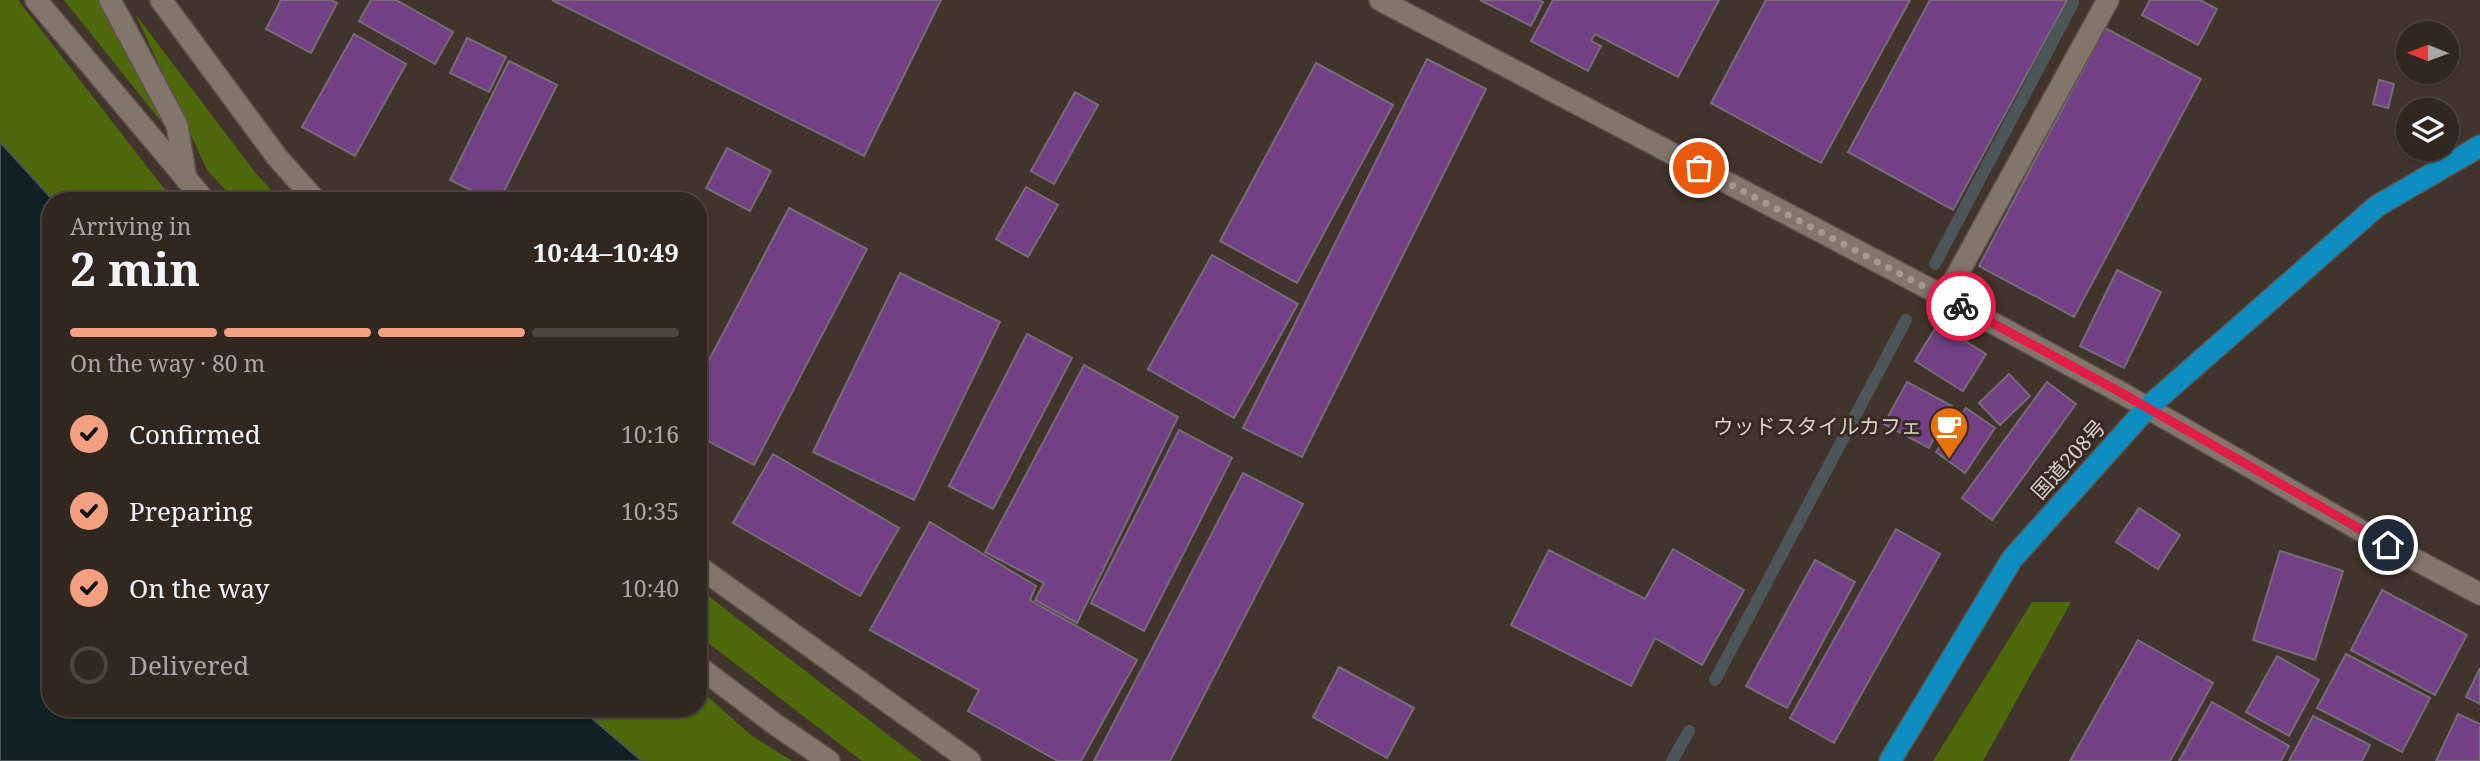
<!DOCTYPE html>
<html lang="en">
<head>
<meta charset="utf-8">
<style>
	:root { --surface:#312721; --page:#392f2a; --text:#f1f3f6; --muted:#a8a5a5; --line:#4c443f; --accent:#f3a081 }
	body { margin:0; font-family:"Noto Serif","Noto Sans JP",serif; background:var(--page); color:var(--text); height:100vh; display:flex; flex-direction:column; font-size:26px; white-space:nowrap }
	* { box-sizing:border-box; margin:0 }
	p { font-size:23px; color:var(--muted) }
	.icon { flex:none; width:38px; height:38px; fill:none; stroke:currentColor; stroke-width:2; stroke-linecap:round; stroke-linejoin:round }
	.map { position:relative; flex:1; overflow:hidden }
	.sheet { position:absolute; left:42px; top:192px; width:665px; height:525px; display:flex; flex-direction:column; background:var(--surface); border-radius:28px; box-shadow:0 2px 5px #0004,0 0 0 2px var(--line) }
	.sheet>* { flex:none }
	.needle { width:46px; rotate:271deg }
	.controls { position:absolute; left:2396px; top:21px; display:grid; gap:14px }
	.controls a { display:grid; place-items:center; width:63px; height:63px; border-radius:50%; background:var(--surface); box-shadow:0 2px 5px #0004,0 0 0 2px var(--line); font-size:35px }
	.pin { position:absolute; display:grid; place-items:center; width:60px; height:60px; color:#fff; margin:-30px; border:4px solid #fff; border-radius:50%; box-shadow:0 2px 7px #0007 }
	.courier { position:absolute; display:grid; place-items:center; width:70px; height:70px; margin:-35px; border:5px solid #e11d48; border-radius:50%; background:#fff; color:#222; box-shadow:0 2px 9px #0007 }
	.headline em { font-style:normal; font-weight:700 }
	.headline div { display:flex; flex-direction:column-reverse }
	.headline { display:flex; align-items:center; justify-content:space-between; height:119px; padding:0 28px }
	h1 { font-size:46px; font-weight:700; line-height:52px }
	.bar { display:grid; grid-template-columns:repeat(4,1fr); gap:10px 7px; align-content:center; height:84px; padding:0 28px }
	.bar i { height:9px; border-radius:5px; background:var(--line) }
	.bar .on { background:var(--accent) }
	.bar p { grid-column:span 4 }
	ol { padding:0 28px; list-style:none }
	li { display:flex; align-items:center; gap:21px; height:77px }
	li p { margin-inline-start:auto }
	li .icon { padding:7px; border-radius:50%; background:var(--accent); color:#111; stroke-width:4 }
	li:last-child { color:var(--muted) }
	li i { width:38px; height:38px; border:4px solid var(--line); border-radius:50% }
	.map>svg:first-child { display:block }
	.green { fill:#4e690b }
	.water { fill:#102126; stroke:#4c5658; stroke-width:2 }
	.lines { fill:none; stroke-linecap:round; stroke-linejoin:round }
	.stream { stroke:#4c5658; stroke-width:12 }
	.building { fill:#733f85; stroke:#756c78; stroke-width:2 }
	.minor-casing { stroke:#5c524b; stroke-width:24 }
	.highway-casing { stroke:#5c524b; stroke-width:24 }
	.minor { stroke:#83756c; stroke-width:21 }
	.highway { stroke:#0e8ec0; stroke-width:21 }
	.done { stroke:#a39993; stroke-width:7; stroke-dasharray:0 12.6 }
	.route { stroke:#e11d48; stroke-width:9 }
	.labels { text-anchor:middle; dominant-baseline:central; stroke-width:6; stroke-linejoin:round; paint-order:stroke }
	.poi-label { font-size:21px; fill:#d8d0cb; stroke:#362a22; text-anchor:end }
	.street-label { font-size:21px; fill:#d8d0cb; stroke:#362a22 }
</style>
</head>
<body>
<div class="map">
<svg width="2480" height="761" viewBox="0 0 2480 761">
	<rect width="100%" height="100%" fill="#41342c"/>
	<g class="green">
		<path d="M0,0H18L162,186L178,201H51L0,258Z"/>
		<path d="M64,0H102L171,134Z"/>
		<path d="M136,15L254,171L281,201H236L207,170Z"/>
		<path d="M698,588L922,761H862L698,635Z"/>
		<path d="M2032,602H2071L1983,761H1933Z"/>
		<path d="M698,688L752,736L792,761H516L448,709H698Z"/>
	</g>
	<path class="water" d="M0,142L54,201H51V709H581L642,761H0Z"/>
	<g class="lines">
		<g class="stream">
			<path d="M1935,264L2073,3"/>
			<path d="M1715,680L1906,320"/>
			<path d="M1672,761L1689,731"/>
		</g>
	</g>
	<g class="building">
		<path d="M281,0H331L337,3L311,53L266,29Z"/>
		<path d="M371,0H396L453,32L435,64L359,21Z"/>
		<path d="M552,0H941L864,156Z"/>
		<path d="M1480,0H1538L1543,2L1531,26Z"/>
		<path d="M1553,0H1719L1678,77L1595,34L1591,41L1601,46L1588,71L1531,41Z"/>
		<path d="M1766,0H1910L1821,163L1711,103Z"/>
		<path d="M1930,0H2067L1953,210L1848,152Z"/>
		<path d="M2150,0H2200L2217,9L2198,45L2142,15Z"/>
		<path d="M2105,28L2201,79L2074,317L1979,266Z"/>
		<path d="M354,34L406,64L355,156L302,127Z"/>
		<path d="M467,38L506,57L489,92L450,73Z"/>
		<path d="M1427,59L1486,89L1302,457L1243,428Z"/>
		<path d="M509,61L557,85L499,201H493L450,180Z"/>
		<path d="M1316,63L1393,105L1297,283L1220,241Z"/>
		<path d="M2379,80L2394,84L2388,108L2373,104Z"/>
		<path d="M1075,92L1098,105L1054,184L1031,171Z"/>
		<path d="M727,148L771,171L750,211L706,188Z"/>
		<path d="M1026,187L1058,205L1028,257L996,239Z"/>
		<path d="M789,208L867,249L754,465L698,436V381Z"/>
		<path d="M1212,255L1298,304L1234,418L1148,369Z"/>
		<path d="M2117,270L2161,292L2124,368L2080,346Z"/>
		<path d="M900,273L1000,322L914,500L813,452Z"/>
		<path d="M1938,324L1986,354L1963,391L1915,361Z"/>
		<path d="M1027,334L1072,358L993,509L949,486Z"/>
		<path d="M1084,365L1178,417L1077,623L1035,600L1044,583L985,552Z"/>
		<path d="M2009,374L2030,396L2000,425L1979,403Z"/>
		<path d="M1907,382L1952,406L1929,448L1884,424Z"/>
		<path d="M2047,382L2076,404L1992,520L1962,498Z"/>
		<path d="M1966,408L1995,428L1965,473L1936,452Z"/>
		<path d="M1179,430L1232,458L1144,631L1091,603Z"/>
		<path d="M773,454L899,528L860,596L733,523Z"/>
		<path d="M1243,473L1303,504L1170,761H1094Z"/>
		<path d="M2139,508L2180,535L2158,569L2116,542Z"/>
		<path d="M930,522L1036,586L1030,600L1137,660L1081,761H1058L968,711L979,690L870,630Z"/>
		<path d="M1896,529L1940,554L1834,743L1790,718Z"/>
		<path d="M1673,549L1744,590L1702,665L1655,638L1631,686L1511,625L1549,550L1645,599Z"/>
		<path d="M2280,551L2343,571L2315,660L2253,640Z"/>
		<path d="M1815,560L1855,582L1787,708L1746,686Z"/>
		<path d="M2382,590L2467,635L2435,695L2351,650Z"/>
		<path d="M2138,640L2213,683L2170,761H2070Z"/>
		<path d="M2346,654L2430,698L2402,752L2317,708Z"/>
		<path d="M2277,656L2319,680L2289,736L2246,712Z"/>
		<path d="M1339,667L1414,708L1387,758L1313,717Z"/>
		<path d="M2480,668V704L2466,697Z"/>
		<path d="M2212,702L2289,746L2281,761H2179Z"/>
		<path d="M2458,714L2480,724V761H2436Z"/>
		<path d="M2313,716L2370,745L2362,761H2289Z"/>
	</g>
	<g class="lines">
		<g class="minor-casing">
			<g id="minor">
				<path d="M36,0L205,201"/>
				<path d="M110,0L177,125L186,179"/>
				<path d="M161,0L277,157L316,201"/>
				<path d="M1380,0L1945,297L2118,391L2365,533L2480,594"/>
				<path d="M1945,297L2108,0"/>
				<path d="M698,566L970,761"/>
				<path d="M698,666L776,725L829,761"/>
			</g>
		</g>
		<g class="highway-casing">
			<path id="highway" d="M1890,761L2012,559L2147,408L2377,206L2480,146"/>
		</g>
		<use href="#minor" class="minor"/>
		<use href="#highway" class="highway"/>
	</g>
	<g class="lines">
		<path class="done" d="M1699,168L1961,306"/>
		<path class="route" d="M1961,306L2118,391L2388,545"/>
	</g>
	<defs>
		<g id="cafe-pin" transform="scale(2.0125)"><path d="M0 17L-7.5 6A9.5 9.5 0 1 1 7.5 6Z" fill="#e8710a" stroke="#362a22"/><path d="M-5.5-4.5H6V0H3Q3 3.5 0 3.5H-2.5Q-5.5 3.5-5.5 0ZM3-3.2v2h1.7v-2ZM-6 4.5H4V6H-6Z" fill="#fff"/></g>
	</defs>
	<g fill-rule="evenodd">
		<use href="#cafe-pin" x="1949" y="426"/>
	</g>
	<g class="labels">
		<g class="poi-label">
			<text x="1922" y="426">ウッドスタイルカフェ</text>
		</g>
		<g class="street-label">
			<text transform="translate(2068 459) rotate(-48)">国道208号</text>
		</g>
	</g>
</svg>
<div class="controls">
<a><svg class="needle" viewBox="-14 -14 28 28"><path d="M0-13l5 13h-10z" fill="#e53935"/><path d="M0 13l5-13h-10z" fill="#a8a5a5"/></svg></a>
<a><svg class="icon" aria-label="layers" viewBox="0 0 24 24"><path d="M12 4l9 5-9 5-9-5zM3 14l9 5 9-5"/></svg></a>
</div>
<div class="pin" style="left:1699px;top:168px;background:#ea580c"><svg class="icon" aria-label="bag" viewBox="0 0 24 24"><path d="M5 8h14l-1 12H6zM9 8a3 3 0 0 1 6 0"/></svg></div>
<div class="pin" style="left:2388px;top:545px;background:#1f2937"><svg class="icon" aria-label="home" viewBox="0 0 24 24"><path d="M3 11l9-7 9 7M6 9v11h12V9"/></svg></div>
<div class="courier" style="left:1961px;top:306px"><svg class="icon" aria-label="bike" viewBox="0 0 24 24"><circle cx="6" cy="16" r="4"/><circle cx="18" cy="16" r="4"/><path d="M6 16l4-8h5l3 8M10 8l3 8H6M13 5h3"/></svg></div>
<section class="sheet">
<div class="headline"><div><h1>2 min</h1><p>Arriving in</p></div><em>10:44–10:49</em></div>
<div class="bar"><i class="on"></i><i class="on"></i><i class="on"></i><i></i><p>On the way · 80 m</p></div>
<ol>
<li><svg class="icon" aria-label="check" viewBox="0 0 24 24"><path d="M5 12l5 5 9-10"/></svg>Confirmed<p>10:16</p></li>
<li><svg class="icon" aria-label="check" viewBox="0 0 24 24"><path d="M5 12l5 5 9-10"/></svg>Preparing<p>10:35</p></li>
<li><svg class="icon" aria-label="check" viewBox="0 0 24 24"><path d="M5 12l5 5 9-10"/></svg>On the way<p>10:40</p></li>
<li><i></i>Delivered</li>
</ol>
</section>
</div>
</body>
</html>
